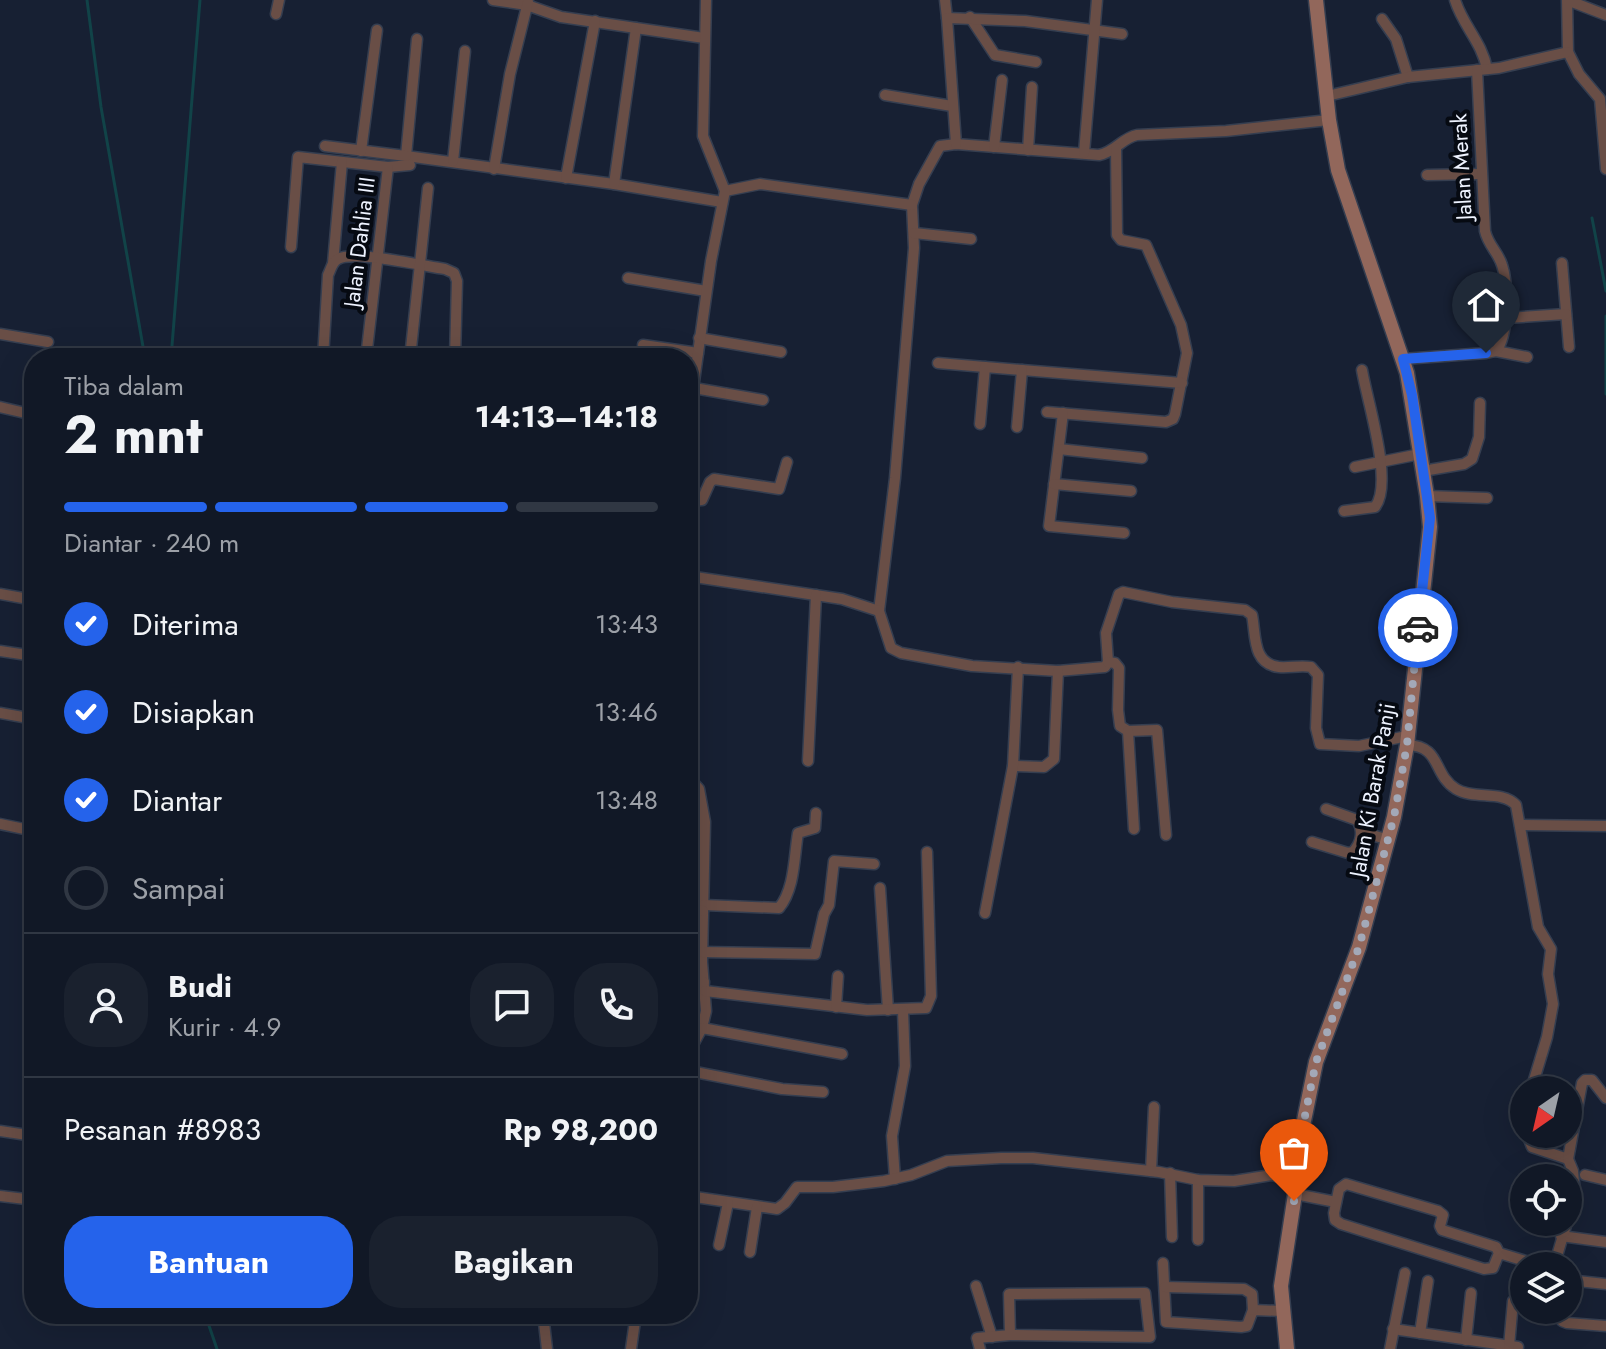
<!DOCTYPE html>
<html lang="id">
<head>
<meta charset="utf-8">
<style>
	:root { --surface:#111826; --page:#1a212e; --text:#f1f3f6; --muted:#9ca0a7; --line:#303743; --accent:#2563eb }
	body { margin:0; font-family:Jost,sans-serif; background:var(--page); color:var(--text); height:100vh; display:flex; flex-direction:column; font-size:30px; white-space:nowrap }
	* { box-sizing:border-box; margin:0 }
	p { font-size:26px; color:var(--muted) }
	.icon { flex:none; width:44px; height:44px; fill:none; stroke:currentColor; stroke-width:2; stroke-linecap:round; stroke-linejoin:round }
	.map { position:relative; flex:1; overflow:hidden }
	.side { position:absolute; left:24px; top:348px; width:674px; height:976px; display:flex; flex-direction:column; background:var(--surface); border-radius:32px; box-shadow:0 8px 32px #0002,0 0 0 2px var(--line) }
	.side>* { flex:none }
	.needle { width:52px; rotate:214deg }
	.fabs { position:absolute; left:1510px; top:1076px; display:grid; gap:16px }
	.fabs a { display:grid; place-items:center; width:72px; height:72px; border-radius:50%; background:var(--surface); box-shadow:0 8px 32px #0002,0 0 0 2px var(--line); font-size:40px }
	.pin { position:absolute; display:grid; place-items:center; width:68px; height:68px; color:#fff; margin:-82px -34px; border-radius:50% 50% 50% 0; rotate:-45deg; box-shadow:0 0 8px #0007 }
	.pin .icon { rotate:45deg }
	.courier { position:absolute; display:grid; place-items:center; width:80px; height:80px; margin:-40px; border:6px solid #2563eb; border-radius:50%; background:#fff; color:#222; box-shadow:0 2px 10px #0007 }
	.head em { font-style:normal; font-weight:700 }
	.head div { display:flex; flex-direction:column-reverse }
	.head { display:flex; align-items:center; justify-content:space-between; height:136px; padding:0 40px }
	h1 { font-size:52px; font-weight:700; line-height:60px }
	.bar { display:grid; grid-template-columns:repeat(4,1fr); gap:12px 8px; align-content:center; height:96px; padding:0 40px }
	.bar i { height:10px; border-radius:6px; background:var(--line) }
	.bar .current { background:var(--accent) }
	.bar p { grid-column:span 4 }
	.line { display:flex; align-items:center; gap:20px; padding:0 40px; border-top:2px solid var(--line) }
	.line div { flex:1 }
	.round { display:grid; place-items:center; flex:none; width:84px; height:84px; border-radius:32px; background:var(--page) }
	ol { padding:0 40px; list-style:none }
	li { display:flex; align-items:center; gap:24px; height:88px }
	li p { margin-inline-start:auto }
	li .icon { padding:8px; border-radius:50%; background:var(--accent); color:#fff; stroke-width:4 }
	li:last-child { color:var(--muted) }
	li i { width:44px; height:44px; border:4px solid var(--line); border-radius:50% }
	.button { display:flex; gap:16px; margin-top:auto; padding:16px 40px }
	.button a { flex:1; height:92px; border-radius:32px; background:var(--accent); color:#fff; font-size:32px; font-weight:700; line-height:92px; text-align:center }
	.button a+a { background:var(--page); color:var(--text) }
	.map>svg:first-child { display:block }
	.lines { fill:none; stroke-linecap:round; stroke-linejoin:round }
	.stream { stroke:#114348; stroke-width:3 }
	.street-casing { stroke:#353e50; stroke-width:13 }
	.secondary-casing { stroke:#353e50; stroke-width:17 }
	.street { stroke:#694e46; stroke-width:10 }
	.secondary { stroke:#92675b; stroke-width:14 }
	.done { stroke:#a3a9b8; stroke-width:8; stroke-dasharray:0 14.4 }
	.route { stroke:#2563eb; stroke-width:10 }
	.labels { text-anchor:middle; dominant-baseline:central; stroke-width:8; stroke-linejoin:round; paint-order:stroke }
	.street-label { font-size:22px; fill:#eef3ff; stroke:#060a12 }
</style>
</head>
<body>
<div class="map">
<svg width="1606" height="1349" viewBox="0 0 1606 1349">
	<rect width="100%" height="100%" fill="#172033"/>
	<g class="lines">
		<g class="stream">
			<path d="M87,0L101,107L145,358"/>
			<path d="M1592,218L1606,291"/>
			<path d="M1606,316V394"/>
			<path d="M171,358L200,0"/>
			<path d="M205,1314L217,1349"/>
		</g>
		<g class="street-casing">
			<g id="street">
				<path d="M493,0L527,5L561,17L704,38"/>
				<path d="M945,0L947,18"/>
				<path d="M1455,0C1463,26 1482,42 1487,69"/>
				<path d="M276,14L279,0"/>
				<path d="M1606,15L1567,0L1568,52L1579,74L1600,99L1606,169"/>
				<path d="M970,17L995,55L1036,62"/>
				<path d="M1382,19L1396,39L1408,77"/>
				<path d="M417,39L406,156L614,184L722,202"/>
				<path d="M885,95L952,106"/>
				<path d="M1327,96L1408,77L1499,68L1568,52"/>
				<path d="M1329,120L1226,131L1137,135C1122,138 1115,152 1099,155L956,144L940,146L919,184L912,205L914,248L895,478L879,611L891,648L901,653L972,666L1058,671L1105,667L1108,662L1106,633L1119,594L1123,592L1172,602L1245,610L1252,615C1256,635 1252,664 1279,667C1290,668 1301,665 1311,667L1318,675L1316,728L1320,744L1359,746L1407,736"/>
				<path d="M956,144L947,18L1025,21L1122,34"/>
				<path d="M325,146L406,156"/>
				<path d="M994,147L1002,80"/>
				<path d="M1028,150L1032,87"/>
				<path d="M361,151L377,30"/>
				<path d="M1084,153L1097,0"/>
				<path d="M453,161L465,51"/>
				<path d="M388,167L410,165"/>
				<path d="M494,169L510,74L528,2"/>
				<path d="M1427,175L1481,174"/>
				<path d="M566,178L595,21"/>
				<path d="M614,184L636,28"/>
				<path d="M725,191L760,184L912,205"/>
				<path d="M914,233L971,239"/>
				<path d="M291,247L298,157L388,167L366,358"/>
				<path d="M333,263L342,162"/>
				<path d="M1562,263L1569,347"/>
				<path d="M628,278L706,291"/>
				<path d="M1507,318L1566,314"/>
				<path d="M0,334L48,342"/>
				<path d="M699,338L781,352"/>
				<path d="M643,345L698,353"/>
				<path d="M1496,351L1527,357"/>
				<path d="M323,358L328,275C331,269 332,262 338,259C354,250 424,266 445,269L454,273L457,281L455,358"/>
				<path d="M410,358L428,188"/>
				<path d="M1403,359L1486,353L1496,351C1509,336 1508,283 1502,265C1498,252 1488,245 1485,231L1477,70"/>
				<path d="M938,363L985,367"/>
				<path d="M694,388L763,400"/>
				<path d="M0,407L34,415"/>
				<path d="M1047,412L1166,422L1173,419L1175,414L1187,353L1181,325L1146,245L1121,240L1117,235L1116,148"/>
				<path d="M1063,413L1049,526L1124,533"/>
				<path d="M688,424L711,261L725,191L703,136L706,0"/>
				<path d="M980,424L985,367L1182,383"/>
				<path d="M1017,427L1022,370"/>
				<path d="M1059,449L1142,458"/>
				<path d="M1355,467L1420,454"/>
				<path d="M1423,471L1464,464L1472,459L1479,437L1480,403"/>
				<path d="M1054,484L1131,491"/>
				<path d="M1427,496L1487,498"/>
				<path d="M688,501L702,500L710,482L714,479L779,489L787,462"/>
				<path d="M1344,511L1375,507C1394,483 1367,401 1362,370"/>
				<path d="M688,576L842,599L879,611"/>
				<path d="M0,594L34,600"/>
				<path d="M0,651L34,656"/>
				<path d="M1108,662L1115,663L1119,668L1118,710L1120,726L1128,731L1157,730L1166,835"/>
				<path d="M0,713L34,719"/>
				<path d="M1128,731L1134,829"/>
				<path d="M1407,745C1442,746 1432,774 1456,789C1474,800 1502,790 1516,805L1538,927L1551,949L1548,974L1553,1004L1547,1037L1531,1090"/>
				<path d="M808,761L816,595"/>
				<path d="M1013,766L1044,767L1054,759L1058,671"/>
				<path d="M688,777L699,789L705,822L702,962L706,1011L702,1028L689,1052L688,1078"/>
				<path d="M0,824L34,831"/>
				<path d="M1520,825L1606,826"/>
				<path d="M1362,832L1389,840"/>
				<path d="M1312,842L1348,853L1353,852C1361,843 1364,831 1357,820L1326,809"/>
				<path d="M880,888L888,1010"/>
				<path d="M704,905L779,908C795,889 794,856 798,833L815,828L816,813"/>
				<path d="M688,909L703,911"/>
				<path d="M985,913L1013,766L1018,667"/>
				<path d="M702,952L815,954L824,914L829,905L834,861L874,864"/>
				<path d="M688,982H704"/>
				<path d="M705,991L867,1010L926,1008L931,996L927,852"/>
				<path d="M836,1007L838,976"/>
				<path d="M702,1028L842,1054"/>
				<path d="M690,1071L782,1089L823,1092"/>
				<path d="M0,1131L34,1136"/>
				<path d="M1527,1134L1532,1147L1568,1159"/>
				<path d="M1151,1171L1154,1107"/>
				<path d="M1170,1173L1172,1237"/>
				<path d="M1585,1175L1606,1180"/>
				<path d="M895,1179L892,1136L905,1066L903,1011"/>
				<path d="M1198,1180V1240"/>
				<path d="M1295,1194L1336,1202"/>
				<path d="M0,1196L34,1200"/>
				<path d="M688,1196L777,1209L785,1203L797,1187H833L884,1181L911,1175L947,1161L1001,1158H1033L1159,1172L1198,1180L1234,1181L1272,1175L1294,1181"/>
				<path d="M1568,1218L1575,1194L1573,1171L1568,1159L1582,1083L1585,1080H1592L1606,1098"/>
				<path d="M1561,1236L1606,1242"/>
				<path d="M719,1245L728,1203"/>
				<path d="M750,1252L757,1207"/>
				<path d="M1499,1253L1493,1268L1484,1269L1341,1224L1335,1220L1334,1213L1339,1189L1346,1184L1438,1211L1443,1215L1440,1226L1442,1230L1496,1247L1499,1253L1542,1266"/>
				<path d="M1163,1263L1166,1322L1241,1327L1247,1326L1253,1310L1282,1311"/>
				<path d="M1554,1266L1567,1222"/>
				<path d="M1568,1280L1606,1284"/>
				<path d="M976,1286L992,1337"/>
				<path d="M1165,1287L1244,1289L1252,1294L1253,1310"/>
				<path d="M1559,1310L1562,1321L1567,1323L1606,1326"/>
				<path d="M543,1314L547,1349"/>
				<path d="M1393,1329L1518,1347"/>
				<path d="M1420,1333L1428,1281"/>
				<path d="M1466,1340L1471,1293"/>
				<path d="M1509,1346L1513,1301"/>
				<path d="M631,1349L636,1314"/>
				<path d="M980,1349L977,1338L1010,1335L1150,1337L1145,1293L1009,1294L1010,1335"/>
				<path d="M1390,1349L1405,1273"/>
			</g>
		</g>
		<g class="secondary-casing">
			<path id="secondary" d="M1287,1349L1281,1286L1295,1194L1297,1155L1316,1062L1359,947L1394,817L1407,745L1430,527L1427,496L1407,373L1338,170L1329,120L1316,0"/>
		</g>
		<use href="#street" class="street"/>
		<use href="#secondary" class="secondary"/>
	</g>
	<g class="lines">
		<path class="done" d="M1294,1201L1297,1155L1316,1062L1359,947L1394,817L1407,745L1418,628"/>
		<path class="route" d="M1418,628L1430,518L1412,395L1403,359L1486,353"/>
	</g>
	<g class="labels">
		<g class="street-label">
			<text transform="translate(1461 167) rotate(-93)">Jalan Merak</text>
			<text transform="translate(359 242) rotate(-83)">Jalan Dahlia III</text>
			<text transform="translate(1372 790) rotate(-80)">Jalan Ki Barak Panji</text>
		</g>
	</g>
</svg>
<div class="fabs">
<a><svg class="needle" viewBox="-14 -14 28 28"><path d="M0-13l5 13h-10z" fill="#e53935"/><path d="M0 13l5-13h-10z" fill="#9ca0a7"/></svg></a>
<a><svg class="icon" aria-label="locate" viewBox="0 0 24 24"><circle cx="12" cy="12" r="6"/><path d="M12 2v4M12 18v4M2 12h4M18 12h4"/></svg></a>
<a><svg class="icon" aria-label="layers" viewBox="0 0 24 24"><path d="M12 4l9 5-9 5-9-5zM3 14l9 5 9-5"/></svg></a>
</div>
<div class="pin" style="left:1294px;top:1201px;background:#ea580c"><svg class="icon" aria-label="bag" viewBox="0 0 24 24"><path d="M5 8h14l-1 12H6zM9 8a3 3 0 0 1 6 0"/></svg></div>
<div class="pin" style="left:1486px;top:353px;background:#1f2937"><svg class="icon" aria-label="home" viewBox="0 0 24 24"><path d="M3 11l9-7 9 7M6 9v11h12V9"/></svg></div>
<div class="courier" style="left:1418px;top:628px"><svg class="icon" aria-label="car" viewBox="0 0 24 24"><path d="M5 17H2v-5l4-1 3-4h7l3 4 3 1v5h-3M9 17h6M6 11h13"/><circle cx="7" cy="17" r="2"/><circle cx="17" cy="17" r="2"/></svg></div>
<section class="side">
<div class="head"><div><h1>2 mnt</h1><p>Tiba dalam</p></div><em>14:13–14:18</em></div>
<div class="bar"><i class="current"></i><i class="current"></i><i class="current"></i><i></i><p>Diantar · 240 m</p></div>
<ol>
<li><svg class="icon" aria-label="check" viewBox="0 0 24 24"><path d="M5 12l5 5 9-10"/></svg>Diterima<p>13:43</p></li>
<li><svg class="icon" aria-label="check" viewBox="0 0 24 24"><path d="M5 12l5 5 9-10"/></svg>Disiapkan<p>13:46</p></li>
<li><svg class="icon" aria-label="check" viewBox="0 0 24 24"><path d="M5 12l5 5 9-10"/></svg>Diantar<p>13:48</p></li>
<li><i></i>Sampai</li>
</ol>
<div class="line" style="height:144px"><a class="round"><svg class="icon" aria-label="person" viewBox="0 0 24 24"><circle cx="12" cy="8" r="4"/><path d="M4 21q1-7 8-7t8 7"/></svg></a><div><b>Budi</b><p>Kurir · 4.9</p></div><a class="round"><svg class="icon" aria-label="chat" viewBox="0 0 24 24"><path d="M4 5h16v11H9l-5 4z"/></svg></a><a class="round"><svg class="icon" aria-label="phone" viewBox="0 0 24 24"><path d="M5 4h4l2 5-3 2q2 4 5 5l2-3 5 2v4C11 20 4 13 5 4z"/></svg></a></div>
<div class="line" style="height:104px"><div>Pesanan #8983</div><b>Rp 98,200</b></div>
<div class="button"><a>Bantuan</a><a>Bagikan</a></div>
</section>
</div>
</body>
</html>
